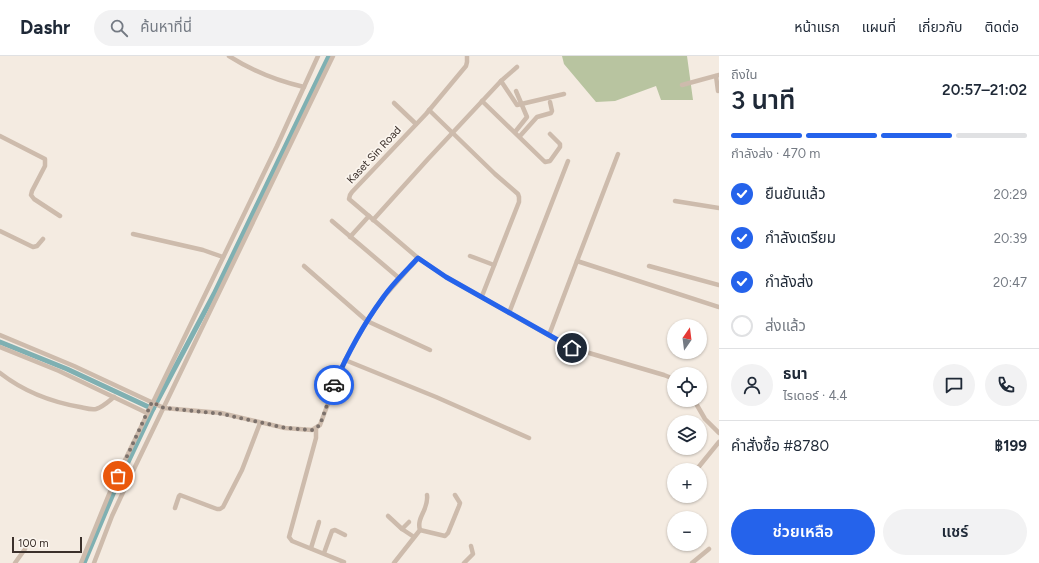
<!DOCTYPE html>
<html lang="th">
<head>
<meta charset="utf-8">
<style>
	:root { --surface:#fff; --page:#f2f2f3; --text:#1f2937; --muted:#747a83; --line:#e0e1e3; --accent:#2563eb }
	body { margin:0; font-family:Figtree,"Noto Sans Thai",sans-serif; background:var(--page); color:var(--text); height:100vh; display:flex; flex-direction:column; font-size:15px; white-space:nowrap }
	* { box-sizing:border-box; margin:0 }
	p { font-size:13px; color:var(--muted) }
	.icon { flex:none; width:22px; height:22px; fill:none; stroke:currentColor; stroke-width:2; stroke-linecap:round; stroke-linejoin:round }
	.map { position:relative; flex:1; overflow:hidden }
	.drawer { display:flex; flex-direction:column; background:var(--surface); width:320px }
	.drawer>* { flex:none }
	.needle { width:26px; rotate:14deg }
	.fabs { position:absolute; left:667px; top:263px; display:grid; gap:8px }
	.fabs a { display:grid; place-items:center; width:40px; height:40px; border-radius:50%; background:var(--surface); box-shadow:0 1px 3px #0004; font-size:20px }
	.scale { position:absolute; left:12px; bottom:10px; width:70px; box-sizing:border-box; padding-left:4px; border:2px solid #3b302b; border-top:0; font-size:11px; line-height:14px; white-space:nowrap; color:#3b302b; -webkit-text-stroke:3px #fbf5ee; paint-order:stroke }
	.pin { position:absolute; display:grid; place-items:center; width:34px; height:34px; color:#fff; margin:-17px; border:2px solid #fff; border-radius:50%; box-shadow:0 1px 4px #0007 }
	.courier { position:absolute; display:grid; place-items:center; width:40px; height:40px; margin:-20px; border:3px solid #2563eb; border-radius:50%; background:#fff; color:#222; box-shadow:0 1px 5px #0007 }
	.headline em { font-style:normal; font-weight:600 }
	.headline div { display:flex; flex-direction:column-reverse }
	.headline { display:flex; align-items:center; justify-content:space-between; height:68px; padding:0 12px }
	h1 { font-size:26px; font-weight:600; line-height:30px }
	.bar { display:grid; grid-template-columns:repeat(4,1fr); gap:6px 4px; align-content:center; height:48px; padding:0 12px }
	.bar i { height:5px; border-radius:3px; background:var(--line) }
	.bar .on { background:var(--accent) }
	.bar p { grid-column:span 4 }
	.line { display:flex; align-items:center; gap:10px; padding:0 12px; border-top:1px solid var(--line) }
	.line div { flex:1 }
	.round { display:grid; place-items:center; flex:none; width:42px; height:42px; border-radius:21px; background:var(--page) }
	ol { padding:0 12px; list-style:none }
	li { display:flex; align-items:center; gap:12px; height:44px }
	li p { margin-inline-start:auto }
	li .icon { padding:4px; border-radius:50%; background:var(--accent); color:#fff; stroke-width:4 }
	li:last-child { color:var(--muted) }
	li i { width:22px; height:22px; border:2px solid var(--line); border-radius:50% }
	.button { display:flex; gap:8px; margin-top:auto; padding:8px 12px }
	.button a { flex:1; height:46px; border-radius:24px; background:var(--accent); color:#fff; font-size:16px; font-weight:600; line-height:46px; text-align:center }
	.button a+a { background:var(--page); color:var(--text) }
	header { display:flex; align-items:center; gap:24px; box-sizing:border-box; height:56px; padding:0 20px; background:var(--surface); border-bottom:1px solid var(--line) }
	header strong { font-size:19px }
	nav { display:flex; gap:22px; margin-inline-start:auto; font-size:14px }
	.search { width:280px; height:36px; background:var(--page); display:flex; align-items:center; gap:10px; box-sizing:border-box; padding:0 14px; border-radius:22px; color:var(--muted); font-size:15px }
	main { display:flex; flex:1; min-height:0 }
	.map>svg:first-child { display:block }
	.green { fill:#b8c4a0 }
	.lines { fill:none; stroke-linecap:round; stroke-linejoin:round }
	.canal { stroke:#7fb0b2; stroke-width:5 }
	.minor { stroke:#cdbbac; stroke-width:4.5 }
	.done { stroke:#7c716b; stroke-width:4; stroke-dasharray:0 7.2 }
	.route { stroke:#2563eb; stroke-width:5 }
	.labels { text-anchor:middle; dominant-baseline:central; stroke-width:3.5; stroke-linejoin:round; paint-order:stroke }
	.street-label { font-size:11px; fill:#3b302b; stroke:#fbf5ee }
</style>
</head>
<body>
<header>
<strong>Dashr</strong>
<div class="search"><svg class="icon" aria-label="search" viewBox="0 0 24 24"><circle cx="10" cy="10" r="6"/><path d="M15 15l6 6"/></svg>ค้นหาที่นี่</div>
<nav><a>หน้าแรก</a><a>แผนที่</a><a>เกี่ยวกับ</a><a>ติดต่อ</a></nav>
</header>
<main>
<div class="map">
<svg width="719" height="507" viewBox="0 0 719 507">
	<rect width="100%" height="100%" fill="#f4ebe1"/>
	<path class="green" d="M562,0H687L693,44H661L656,30L615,45L596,46L564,8Z"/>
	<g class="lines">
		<g class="canal">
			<path d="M0,286L67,313L153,353"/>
			<path d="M84,507L113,438L153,353L214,238L329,0"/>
		</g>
		<g class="minor">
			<path d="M229,0C251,14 277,25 304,31"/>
			<path d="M467,0V6L466,10L426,58L352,136L350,139L349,143L418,202L446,221L559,285L572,292L664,319L674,323"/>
			<path d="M716,20L718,35"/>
			<path d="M501,25L517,11"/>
			<path d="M682,29L719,19"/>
			<path d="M482,45L545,106L550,105L560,91V88L550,78"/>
			<path d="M394,47L416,68"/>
			<path d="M429,54L495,118L518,138L519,141V146L482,240"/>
			<path d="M515,76L527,61L516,35"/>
			<path d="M0,80L45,103V110L32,135L31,139L34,143L60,160"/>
			<path d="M520,80L537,61L551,57L552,55L550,46"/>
			<path d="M618,98L577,205L719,251"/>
			<path d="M675,145L719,152"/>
			<path d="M373,164L428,103L501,25L517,49L564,38"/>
			<path d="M332,165L399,222"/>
			<path d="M0,175L33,191L37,190L43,183"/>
			<path d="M133,178L203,194L223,201"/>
			<path d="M350,181L369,160"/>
			<path d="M470,200L494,209"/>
			<path d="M304,210L367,265L430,294"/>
			<path d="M649,210L719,229"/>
			<path d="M509,257L568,105"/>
			<path d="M0,279L74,310L164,352L221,357L285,372L312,374L320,369L336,326L345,304L367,265L382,243L418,202"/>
			<path d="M549,279L577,205"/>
			<path d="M0,291L59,315L147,357"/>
			<path d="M345,304L436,341L529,382"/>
			<path d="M0,317C23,335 51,346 80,351C85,352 91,354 96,353C103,351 109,345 114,341"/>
			<path d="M694,344L705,363L719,377"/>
			<path d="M316,373V382L289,481L292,485L344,506"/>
			<path d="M697,413L719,386"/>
			<path d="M175,452L179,440L180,439L217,453H220L223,451L242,414L260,367"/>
			<path d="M388,460L402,473L414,481"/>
			<path d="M402,473L409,466"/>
			<path d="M420,474L445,480L448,477L459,450L460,447L455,439"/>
			<path d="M311,492L319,466"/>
			<path d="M324,497L332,475L335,474L345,479"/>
			<path d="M15,507L25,493"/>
			<path d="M81,507L112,431L277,90L318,0"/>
			<path d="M94,507L112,460L133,415L333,0"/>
			<path d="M394,507L420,474C416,461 429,454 427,439"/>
			<path d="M464,507L473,498L471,490"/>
			<path d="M692,507L709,493"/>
		</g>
	</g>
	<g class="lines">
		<path class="done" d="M118,420L152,346L164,352L222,358L286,372L312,374L320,369L334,329"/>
		<path class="route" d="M334,329C347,299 363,269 382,243C392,228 406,215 418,202L446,221L572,292"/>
	</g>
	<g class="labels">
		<g class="street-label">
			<text transform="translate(374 99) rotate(-47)">Kaset Sin Road</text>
		</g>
	</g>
</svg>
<div class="fabs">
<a><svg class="needle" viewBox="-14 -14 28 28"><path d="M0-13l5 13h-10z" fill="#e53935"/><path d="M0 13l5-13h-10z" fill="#747a83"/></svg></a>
<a><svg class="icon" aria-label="locate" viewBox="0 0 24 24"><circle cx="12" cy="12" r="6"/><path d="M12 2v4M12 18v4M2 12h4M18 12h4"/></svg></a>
<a><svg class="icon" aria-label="layers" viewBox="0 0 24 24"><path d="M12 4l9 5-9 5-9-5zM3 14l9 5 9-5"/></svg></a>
<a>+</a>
<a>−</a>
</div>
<div class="scale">100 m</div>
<div class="pin" style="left:118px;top:420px;background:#ea580c"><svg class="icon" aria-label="bag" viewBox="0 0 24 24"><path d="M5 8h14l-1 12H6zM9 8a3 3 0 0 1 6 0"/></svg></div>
<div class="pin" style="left:572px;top:292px;background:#1f2937"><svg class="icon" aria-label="home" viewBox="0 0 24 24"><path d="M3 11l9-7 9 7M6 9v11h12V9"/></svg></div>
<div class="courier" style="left:334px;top:329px"><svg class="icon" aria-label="car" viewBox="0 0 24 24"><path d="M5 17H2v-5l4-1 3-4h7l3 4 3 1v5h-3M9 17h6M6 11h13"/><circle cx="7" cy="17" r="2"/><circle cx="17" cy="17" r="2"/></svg></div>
</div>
<section class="drawer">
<div class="headline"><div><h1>3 นาที</h1><p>ถึงใน</p></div><em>20:57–21:02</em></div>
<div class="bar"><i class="on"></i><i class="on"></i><i class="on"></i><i></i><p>กำลังส่ง · 470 m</p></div>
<ol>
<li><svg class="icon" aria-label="check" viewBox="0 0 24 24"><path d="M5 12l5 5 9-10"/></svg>ยืนยันแล้ว<p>20:29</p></li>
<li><svg class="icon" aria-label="check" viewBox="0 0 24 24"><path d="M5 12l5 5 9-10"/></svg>กำลังเตรียม<p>20:39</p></li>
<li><svg class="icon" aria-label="check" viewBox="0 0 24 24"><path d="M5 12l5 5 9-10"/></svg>กำลังส่ง<p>20:47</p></li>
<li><i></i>ส่งแล้ว</li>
</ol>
<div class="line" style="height:72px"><a class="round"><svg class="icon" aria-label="person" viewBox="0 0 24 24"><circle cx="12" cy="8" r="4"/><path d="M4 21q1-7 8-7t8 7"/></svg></a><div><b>ธนา</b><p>ไรเดอร์ · 4.4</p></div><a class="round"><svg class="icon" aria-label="chat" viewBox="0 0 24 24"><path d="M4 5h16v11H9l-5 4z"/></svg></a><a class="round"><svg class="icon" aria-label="phone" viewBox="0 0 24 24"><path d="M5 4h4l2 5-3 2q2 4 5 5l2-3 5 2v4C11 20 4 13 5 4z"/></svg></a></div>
<div class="line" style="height:52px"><div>คำสั่งซื้อ #8780</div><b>฿199</b></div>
<div class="button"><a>ช่วยเหลือ</a><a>แชร์</a></div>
</section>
</main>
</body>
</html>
